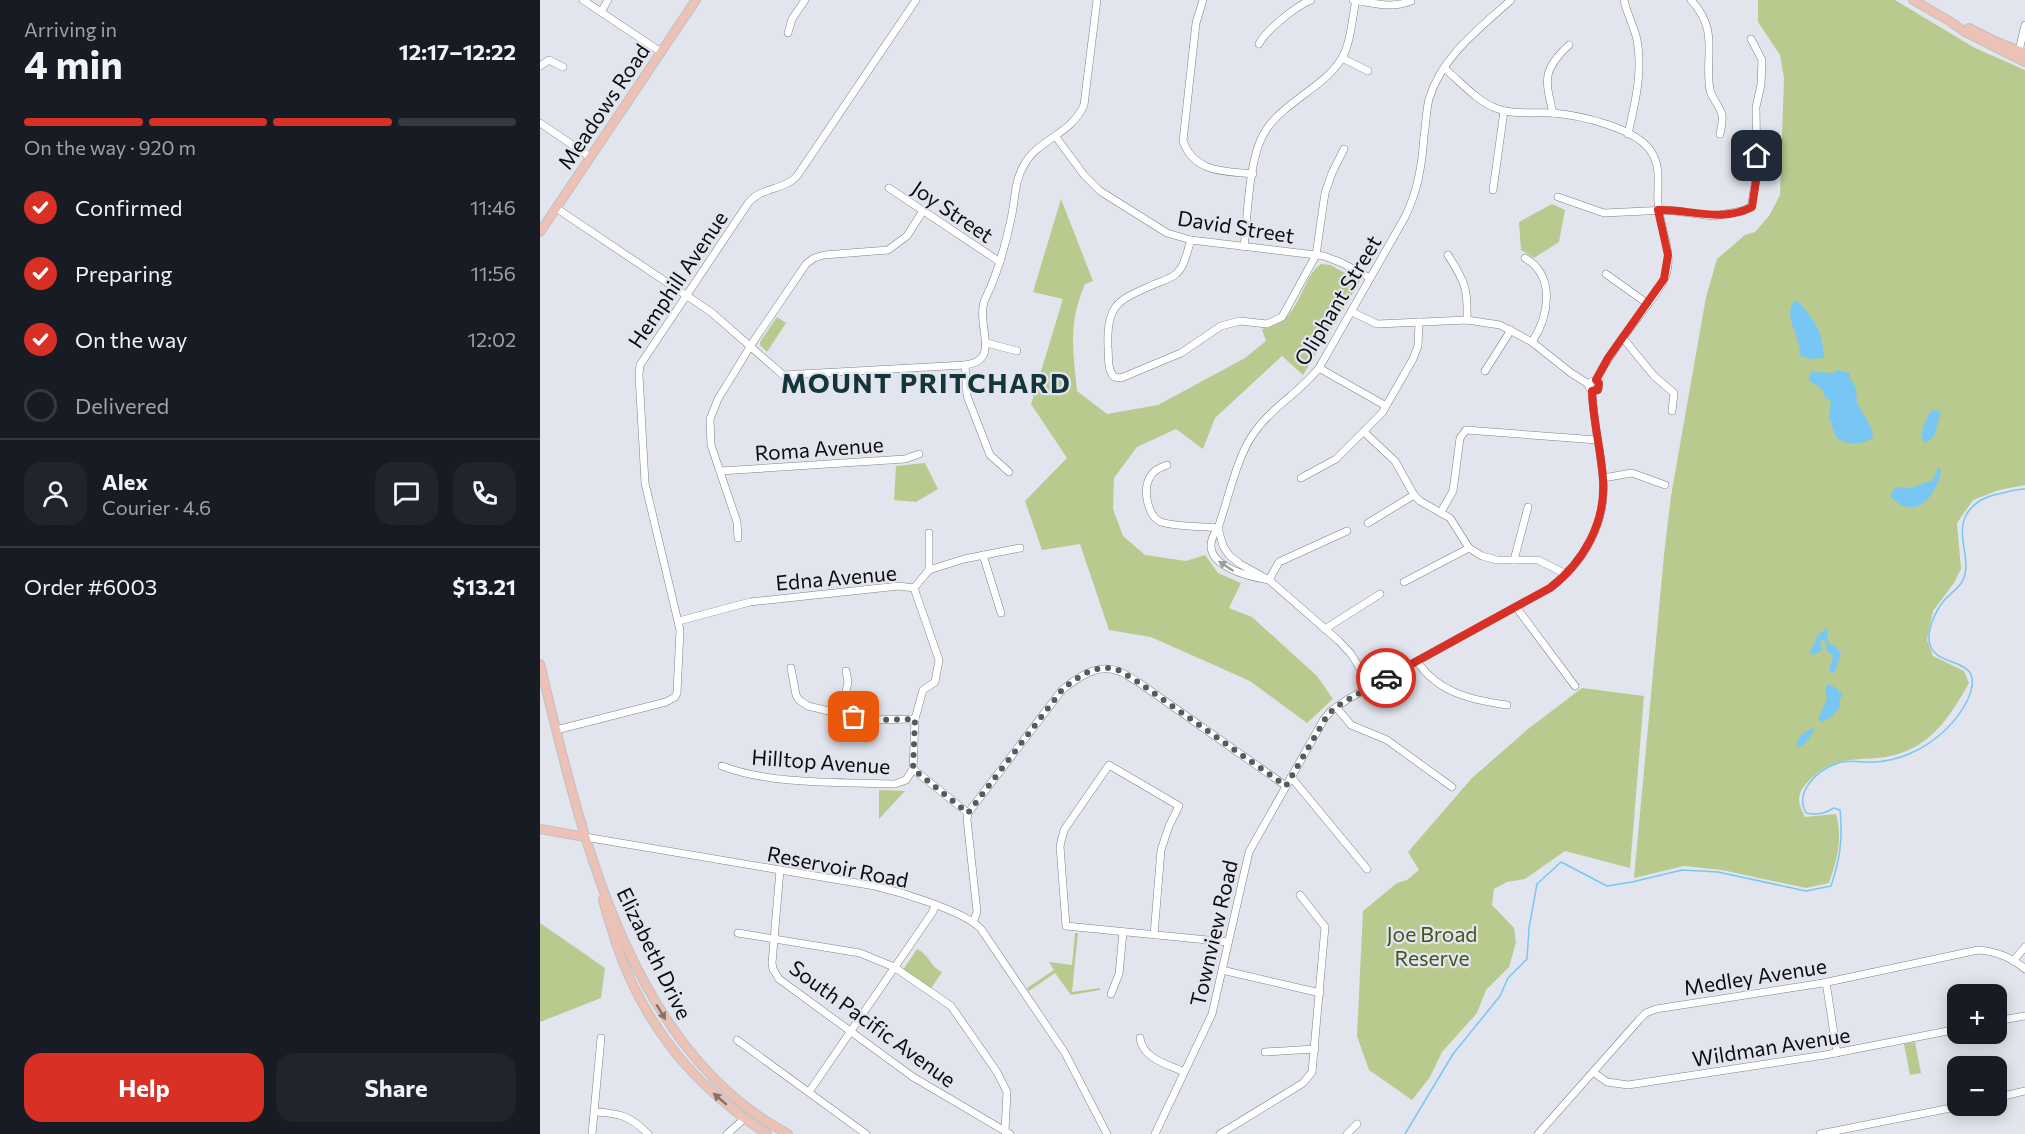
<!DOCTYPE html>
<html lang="en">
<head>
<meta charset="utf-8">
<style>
	:root { --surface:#171b24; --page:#20242c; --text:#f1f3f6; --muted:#9ea1a6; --line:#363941; --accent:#d93025 }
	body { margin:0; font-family:Commissioner,sans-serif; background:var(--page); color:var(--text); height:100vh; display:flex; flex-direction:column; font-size:22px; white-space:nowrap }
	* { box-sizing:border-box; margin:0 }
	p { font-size:20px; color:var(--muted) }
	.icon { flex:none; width:33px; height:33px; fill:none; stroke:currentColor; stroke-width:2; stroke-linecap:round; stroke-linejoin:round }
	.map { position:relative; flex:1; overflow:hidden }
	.drawer { display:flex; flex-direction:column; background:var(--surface); width:540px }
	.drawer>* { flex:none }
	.controls { position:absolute; left:1407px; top:984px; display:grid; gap:12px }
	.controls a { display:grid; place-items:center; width:60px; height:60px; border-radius:12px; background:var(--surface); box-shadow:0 3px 15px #0003; font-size:30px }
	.pin { position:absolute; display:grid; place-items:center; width:51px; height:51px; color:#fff; margin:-26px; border-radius:12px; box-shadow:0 3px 9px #0006 }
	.courier { position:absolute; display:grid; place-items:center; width:60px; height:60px; margin:-30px; border:4px solid #d93025; border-radius:50%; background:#fff; color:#222; box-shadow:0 2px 8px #0007 }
	.headline em { font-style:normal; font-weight:700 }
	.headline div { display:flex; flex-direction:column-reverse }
	.headline { display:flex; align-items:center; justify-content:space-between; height:102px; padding:0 24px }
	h1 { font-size:39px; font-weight:700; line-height:45px }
	.bar { display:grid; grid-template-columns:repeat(4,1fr); gap:9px 6px; align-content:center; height:72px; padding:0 24px }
	.bar i { height:8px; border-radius:4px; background:var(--line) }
	.bar .active { background:var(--accent) }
	.bar p { grid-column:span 4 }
	.line { display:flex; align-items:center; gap:15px; padding:0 24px; border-top:2px solid var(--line) }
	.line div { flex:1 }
	.round { display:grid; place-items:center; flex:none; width:63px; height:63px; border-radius:18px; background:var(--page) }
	ol { padding:0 24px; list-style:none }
	li { display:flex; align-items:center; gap:18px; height:66px }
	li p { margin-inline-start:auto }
	li .icon { padding:6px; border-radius:50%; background:var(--accent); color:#fff; stroke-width:4 }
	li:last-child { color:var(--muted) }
	li i { width:33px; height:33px; border:3px solid var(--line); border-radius:50% }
	.button { display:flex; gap:12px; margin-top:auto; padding:12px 24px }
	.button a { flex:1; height:69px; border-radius:18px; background:var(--accent); color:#fff; font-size:24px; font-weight:700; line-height:69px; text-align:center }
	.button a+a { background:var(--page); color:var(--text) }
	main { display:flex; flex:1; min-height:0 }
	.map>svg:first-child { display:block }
	.green { fill:#b9ca8e }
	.water { fill:#78c6f4 }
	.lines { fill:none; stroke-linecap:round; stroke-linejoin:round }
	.stream { stroke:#78c6f4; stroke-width:1.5 }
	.minor-casing { stroke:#7f8189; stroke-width:8 }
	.major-casing { stroke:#c0c0c1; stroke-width:10 }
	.minor { stroke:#fff; stroke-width:7 }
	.major { stroke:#ecc2b7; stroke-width:8 }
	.oneway { fill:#9e9e9f }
	.oneway2 { fill:#88716c }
	.done { stroke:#58595d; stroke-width:6; stroke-dasharray:0 10.8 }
	.route { stroke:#d93025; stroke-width:8 }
	.labels { text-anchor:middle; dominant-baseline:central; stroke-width:4.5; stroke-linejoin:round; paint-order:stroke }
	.street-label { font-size:21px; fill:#0d0d10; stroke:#e2e5ed }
	.park-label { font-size:21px; fill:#46531c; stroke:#e2e5ed }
	.district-label { font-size:27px; font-weight:bold; letter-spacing:1.5px; fill:#14363b; stroke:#e2e5ed }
</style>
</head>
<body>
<main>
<section class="drawer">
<div class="headline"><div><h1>4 min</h1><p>Arriving in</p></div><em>12:17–12:22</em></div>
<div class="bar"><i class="active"></i><i class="active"></i><i class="active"></i><i></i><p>On the way · 920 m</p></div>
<ol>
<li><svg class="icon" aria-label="check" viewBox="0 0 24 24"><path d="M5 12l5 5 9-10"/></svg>Confirmed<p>11:46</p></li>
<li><svg class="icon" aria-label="check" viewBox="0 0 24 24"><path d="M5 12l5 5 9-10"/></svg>Preparing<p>11:56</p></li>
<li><svg class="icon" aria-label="check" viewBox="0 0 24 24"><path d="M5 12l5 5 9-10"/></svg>On the way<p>12:02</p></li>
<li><i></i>Delivered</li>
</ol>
<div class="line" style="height:108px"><a class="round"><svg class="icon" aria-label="person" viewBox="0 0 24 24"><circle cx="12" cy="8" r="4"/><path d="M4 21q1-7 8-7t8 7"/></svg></a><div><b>Alex</b><p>Courier · 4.6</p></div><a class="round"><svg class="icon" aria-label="chat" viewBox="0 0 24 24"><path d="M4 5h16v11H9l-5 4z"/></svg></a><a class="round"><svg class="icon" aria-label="phone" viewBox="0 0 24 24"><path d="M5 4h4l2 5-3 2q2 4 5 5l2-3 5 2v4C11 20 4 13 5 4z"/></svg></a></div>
<div class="line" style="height:78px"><div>Order #6003</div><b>$13.21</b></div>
<div class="button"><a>Help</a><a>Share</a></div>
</section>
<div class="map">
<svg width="1485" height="1134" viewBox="0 0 1485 1134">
	<rect width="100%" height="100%" fill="#e2e5ed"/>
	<g class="green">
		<path d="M1218,0H1355L1435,48L1485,70V485L1459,490L1433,500L1417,523L1421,569L1414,583L1393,611L1387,640L1393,656L1424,671L1429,683C1413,711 1396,740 1364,752C1326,767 1298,747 1266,784C1256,795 1258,804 1265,817L1296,814C1303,839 1297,860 1289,883L1266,888L1182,870L1144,866L1094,878L1124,555L1131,496L1166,297L1177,259L1205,235L1215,232L1229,216L1240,195L1244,78L1240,55L1218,22Z"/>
		<path d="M521,199L553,281L545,284C528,323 533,350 537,391L567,414L618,405L705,358L726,341L722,329C752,323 756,303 769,278C773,272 775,268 781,264L790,265L820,281L763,375L742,356L675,418L663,449L636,429L597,447L574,478L573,509L583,536L605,555L646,561L665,555L678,573L701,583L689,608L712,617L777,676L793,699L767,723L710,681L611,637L569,630L540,544L502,550L485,501L527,458L491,404L523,299L493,292Z"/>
		<path d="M1012,204L1025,210L1019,242L994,258L981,250L979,222Z"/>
		<path d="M237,317L246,323L227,352L220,345V342Z"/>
		<path d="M385,463L398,489L376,502L354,500L356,466Z"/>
		<path d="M1042,688L1104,696L1090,868L1025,851L985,879L967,882L954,889L952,905L974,928L976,942L969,967L946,990L937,1013L902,1052L890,1077L872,1100L829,1070L817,1036L823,911L857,883L867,880L879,870L868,852L932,778L988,729Z"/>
		<path d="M339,790L365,791L339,819Z"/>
		<path d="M0,923L65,968L61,998L0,1022Z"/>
		<path d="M535,933H538L532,992L560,988V990L531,995L515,973L489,991L487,988L514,970L509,962L532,965Z"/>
		<path d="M377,949C391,956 389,966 402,972L390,990L363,970Z"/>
		<path d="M1375,1042L1381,1073L1370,1075L1364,1044Z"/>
	</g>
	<g class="water">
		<path d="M1254,301H1258C1276,323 1282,329 1284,358L1271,359L1260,356C1262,338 1242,317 1254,301Z"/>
		<path d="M1297,370L1310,373L1309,377C1320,391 1314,391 1318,404C1322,416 1332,421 1333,438C1321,445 1307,446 1296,437L1289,418L1291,402L1283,395L1284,391L1269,380V375L1273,372L1293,373Z"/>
		<path d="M1397,410L1401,414C1395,424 1399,441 1383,442C1380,433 1385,419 1391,411Z"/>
		<path d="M1398,467L1401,470C1398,489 1384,515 1361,505C1357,503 1353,498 1350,496L1356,487L1371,488L1393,480Z"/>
		<path d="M1287,628L1288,642L1297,648L1301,654L1295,671L1292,674L1289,670L1293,656L1286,650L1287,646L1284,640H1282L1280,643L1283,650L1273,655L1270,653L1277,636Z"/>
		<path d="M1288,684L1296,688L1303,695L1300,699V707L1290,718L1281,722L1278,719L1287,699L1285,688Z"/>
		<path d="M1275,726C1272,736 1266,745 1256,748L1260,736Z"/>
	</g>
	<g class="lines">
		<path class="stream" d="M865,1134L913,1054L960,996L968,978L987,959L989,928L997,884L1021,862L1067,886L1092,882L1142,870L1178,872L1266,891L1291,886C1300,859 1303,839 1300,810L1294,808C1284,814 1277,815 1266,813C1254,792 1277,770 1298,763C1309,759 1322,763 1334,762C1344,762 1360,758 1369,754C1393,744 1417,723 1428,699C1447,654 1398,670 1390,645C1386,632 1395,612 1403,602C1408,595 1417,590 1422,582C1434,560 1413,534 1428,512C1436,501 1445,497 1458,494C1468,492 1475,489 1485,489"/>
		<g class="minor-casing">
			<g id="minor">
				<path d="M43,0L121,52"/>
				<path d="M663,0L656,23L643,141C654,173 685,171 713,174"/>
				<path d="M813,0C834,3 851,9 871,1"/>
				<path d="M1084,0C1087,14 1094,26 1097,40C1103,72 1095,103 1088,134"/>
				<path d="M1151,0C1180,31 1164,56 1170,90C1172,99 1180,106 1182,115C1183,120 1181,129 1180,134"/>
				<path d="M61,12L68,0"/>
				<path d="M248,33L252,19L265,0"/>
				<path d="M719,44C726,30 756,6 771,0"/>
				<path d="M1478,55L1485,25"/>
				<path d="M802,58L828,71"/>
				<path d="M0,66L9,60L23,67"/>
				<path d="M904,68C920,81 937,102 958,109C975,115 995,112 1012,113C1039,115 1098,128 1112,153C1123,171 1115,191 1119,211C1122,234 1134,254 1125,278C1119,292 1108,304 1099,316C1083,337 1068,357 1056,380"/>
				<path d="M1013,113C1005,80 1002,70 1029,45"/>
				<path d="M0,123L50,157"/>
				<path d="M516,137L544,175L560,191L627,233L651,240L784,256L802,263L830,278"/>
				<path d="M349,188L460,262"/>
				<path d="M953,190L964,111"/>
				<path d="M1018,197L1064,213L1127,210L1173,216L1202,211L1211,207L1217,174L1216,107L1221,85L1222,60L1211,39"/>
				<path d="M16,208L171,312L243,375L425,365C464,360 433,323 446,297C459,271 466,243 472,214C475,198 475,180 484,165C498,139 531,135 544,105L557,0"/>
				<path d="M651,240C647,251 645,266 636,274C630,279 622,281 615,284C579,300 566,303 568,347C569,357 567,370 574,377L581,378L641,353L681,326L700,321L727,324L742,317L776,255L785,193L792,173L804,149"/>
				<path d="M704,247C708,215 708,157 726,130C744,102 786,86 802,58C811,42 812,18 816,0"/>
				<path d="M908,255C925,282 928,288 927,320"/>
				<path d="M985,258C1016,276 1009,316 992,342"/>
				<path d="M1066,274L1108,304"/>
				<path d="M812,312L837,324L927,320L960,325L992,342L1031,373L1050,385"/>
				<path d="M1083,338L1114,376L1134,393L1132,411"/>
				<path d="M447,343L477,351"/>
				<path d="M425,365L427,396L450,455L469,472"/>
				<path d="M779,368L846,406"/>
				<path d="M945,371L971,330"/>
				<circle cx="1054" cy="386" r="5"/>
				<path d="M824,432L855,461L874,495L880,501L910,518L929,548L942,556L957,560H998L1026,574"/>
				<path d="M627,465C619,468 612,471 609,479C603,491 608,517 621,522C636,527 662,526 678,528"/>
				<path d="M180,471L365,459L379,454"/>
				<path d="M761,478L796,459L842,413L873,359L878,346L879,322"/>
				<path d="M1063,478L1092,473L1125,485"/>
				<path d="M901,512L913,491L920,438L926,430L1057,440"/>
				<path d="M828,523L874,495"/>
				<path d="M678,528L683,546L689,555L700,564L729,580L799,641L811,654L831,686"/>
				<path d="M389,533V570"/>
				<path d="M198,538L197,522L171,445L170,419L178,399L213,342L266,264L274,258L284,255L348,250L367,236L383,211"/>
				<path d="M443,555L461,613"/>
				<path d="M974,560L988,507"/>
				<path d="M729,580C705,576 652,563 678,528C688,500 697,456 714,433C731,408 760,392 779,368L865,217C878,191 882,164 884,136C886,124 886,111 889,99C902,56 939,29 971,0"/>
				<path d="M729,580L739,562L807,531"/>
				<path d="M864,582L929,548"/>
				<path d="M374,588L399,660L395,682L383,690L375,719L373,769L428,813L427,819L437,912L433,922"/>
				<path d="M374,588L389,570L424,559L480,548"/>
				<path d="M976,607L1035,686"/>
				<path d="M139,621L210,602L359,586L374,588"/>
				<path d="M785,629L840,594"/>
				<path d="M877,661C898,693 932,700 967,705"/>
				<path d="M251,668L256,695L259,700L268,706L326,720L375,719"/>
				<path d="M796,707L811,725L847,740L912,787"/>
				<path d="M301,714L308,682L306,671"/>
				<path d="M16,730L126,702L135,697L137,693L140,630L105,483L99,375L100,365L209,202C222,187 245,190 257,176L376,0"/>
				<path d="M182,766C231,785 302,782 355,784L366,780L373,769"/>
				<path d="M751,777L827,869"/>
				<path d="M428,813L522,690C537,678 557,663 578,671C585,673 592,679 598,682L746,786"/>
				<path d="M45,837L335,886C360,892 425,911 441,929L525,1053L567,1134"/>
				<path d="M240,870L232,963L233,969L239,979L373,1077L470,1134"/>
				<path d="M198,933L320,953L354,967L411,1006L457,1072L467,1092L465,1131"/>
				<path d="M614,935L621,850L629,826L639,806L569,765L524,830L520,846L526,926L688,942"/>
				<path d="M1473,961L1485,947"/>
				<path d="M682,970L780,993"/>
				<path d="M1286,982L1297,1053"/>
				<path d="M571,994L579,974L583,932"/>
				<path d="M1456,1021L1485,1016"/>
				<path d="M600,1038C603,1059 627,1064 644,1072"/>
				<path d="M197,1040L326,1134"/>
				<path d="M725,1052L775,1049"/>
				<path d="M1053,1072L1067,1082L1088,1085L1285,1055L1418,1029"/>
				<path d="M269,1092L392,913L395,906"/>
				<path d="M1456,1098L1485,1091"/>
				<path d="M55,1112C79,1113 91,1116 108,1134"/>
				<path d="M52,1134L61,1038"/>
				<path d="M187,1134L204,1119"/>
				<path d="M615,1134L672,1014L709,852L784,719L791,711L808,699L1010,588C1044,562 1067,522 1063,479C1061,450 1053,421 1052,391"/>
				<path d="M680,1134L763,1083L772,1072L785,927L760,895"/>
				<path d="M807,1134L817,1124"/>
				<path d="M998,1134L1099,1020L1106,1013L1116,1009L1283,983L1438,950C1455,951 1473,958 1485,969"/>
				<path d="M1280,1134L1421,1106"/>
			</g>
		</g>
		<g class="major-casing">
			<g id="major">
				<path d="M1373,0L1411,22L1425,32L1485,62"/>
				<path d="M1429,28L1457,42L1485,53"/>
				<path d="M0,232L156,0"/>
				<path d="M0,664C40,827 86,1048 248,1134"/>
				<path d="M0,829L45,837"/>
				<path d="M63,899C66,914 72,928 76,943C104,1026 154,1086 227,1134"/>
			</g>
		</g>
		<use href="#minor" class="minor"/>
		<use href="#major" class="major"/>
	</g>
	<defs><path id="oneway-solid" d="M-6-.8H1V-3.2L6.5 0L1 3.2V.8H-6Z" transform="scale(1.5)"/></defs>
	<use class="oneway" href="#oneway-solid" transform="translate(686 566) rotate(-147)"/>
	<g class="oneway2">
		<use href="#oneway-solid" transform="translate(121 1012) rotate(59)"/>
		<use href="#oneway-solid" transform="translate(180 1099) rotate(-139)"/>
	</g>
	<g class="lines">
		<path class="done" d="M314,717L333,720L375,719L373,769L428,813L522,690C536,678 557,662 578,670C585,673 592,679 598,682L746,786L788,714L802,703L846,678"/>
		<path class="route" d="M846,678L1010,588C1044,562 1066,522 1063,479C1061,450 1053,421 1052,391L1058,390L1059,383L1056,380L1068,358L1124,279L1128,255L1118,210C1150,209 1181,223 1212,207L1217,174V156"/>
	</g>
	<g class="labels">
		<g class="street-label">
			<text transform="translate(63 106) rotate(-56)">Meadows Road</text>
			<text transform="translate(413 211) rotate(34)">Joy Street</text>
			<text transform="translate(696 226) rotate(9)">David Street</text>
			<text transform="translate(137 279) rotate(-56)">Hemphill Avenue</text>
			<text transform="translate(797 300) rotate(-59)">Oliphant Street</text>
			<text transform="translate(279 448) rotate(-4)">Roma Avenue</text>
			<text transform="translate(296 577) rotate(-5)">Edna Avenue</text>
			<text transform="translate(281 761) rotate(4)">Hilltop Avenue</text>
			<text transform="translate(298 866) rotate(11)">Reservoir Road</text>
			<text transform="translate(673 933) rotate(-77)">Townview Road</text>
			<text transform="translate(115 953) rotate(64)">Elizabeth Drive</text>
			<text transform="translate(1215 976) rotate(-9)">Medley Avenue</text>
			<text transform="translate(333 1023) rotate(36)">South Pacific Avenue</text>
			<text transform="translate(1231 1046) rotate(-9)">Wildman Avenue</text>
		</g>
		<g class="park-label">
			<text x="892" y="933">Joe Broad<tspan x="892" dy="24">Reserve</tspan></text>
		</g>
		<g class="district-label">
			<text x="386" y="382">MOUNT PRITCHARD</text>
		</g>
	</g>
</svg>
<div class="controls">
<a>+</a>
<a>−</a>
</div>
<div class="pin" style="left:314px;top:717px;background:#ea580c"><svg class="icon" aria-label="bag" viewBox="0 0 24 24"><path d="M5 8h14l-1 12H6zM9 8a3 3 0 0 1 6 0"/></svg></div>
<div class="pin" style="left:1217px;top:156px;background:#1f2937"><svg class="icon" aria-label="home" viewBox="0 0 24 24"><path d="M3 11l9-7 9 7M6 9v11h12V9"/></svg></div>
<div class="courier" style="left:846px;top:678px"><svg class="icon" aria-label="car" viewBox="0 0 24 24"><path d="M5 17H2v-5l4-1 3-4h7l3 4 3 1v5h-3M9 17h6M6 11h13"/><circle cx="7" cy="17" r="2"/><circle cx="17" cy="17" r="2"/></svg></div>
</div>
</main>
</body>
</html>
